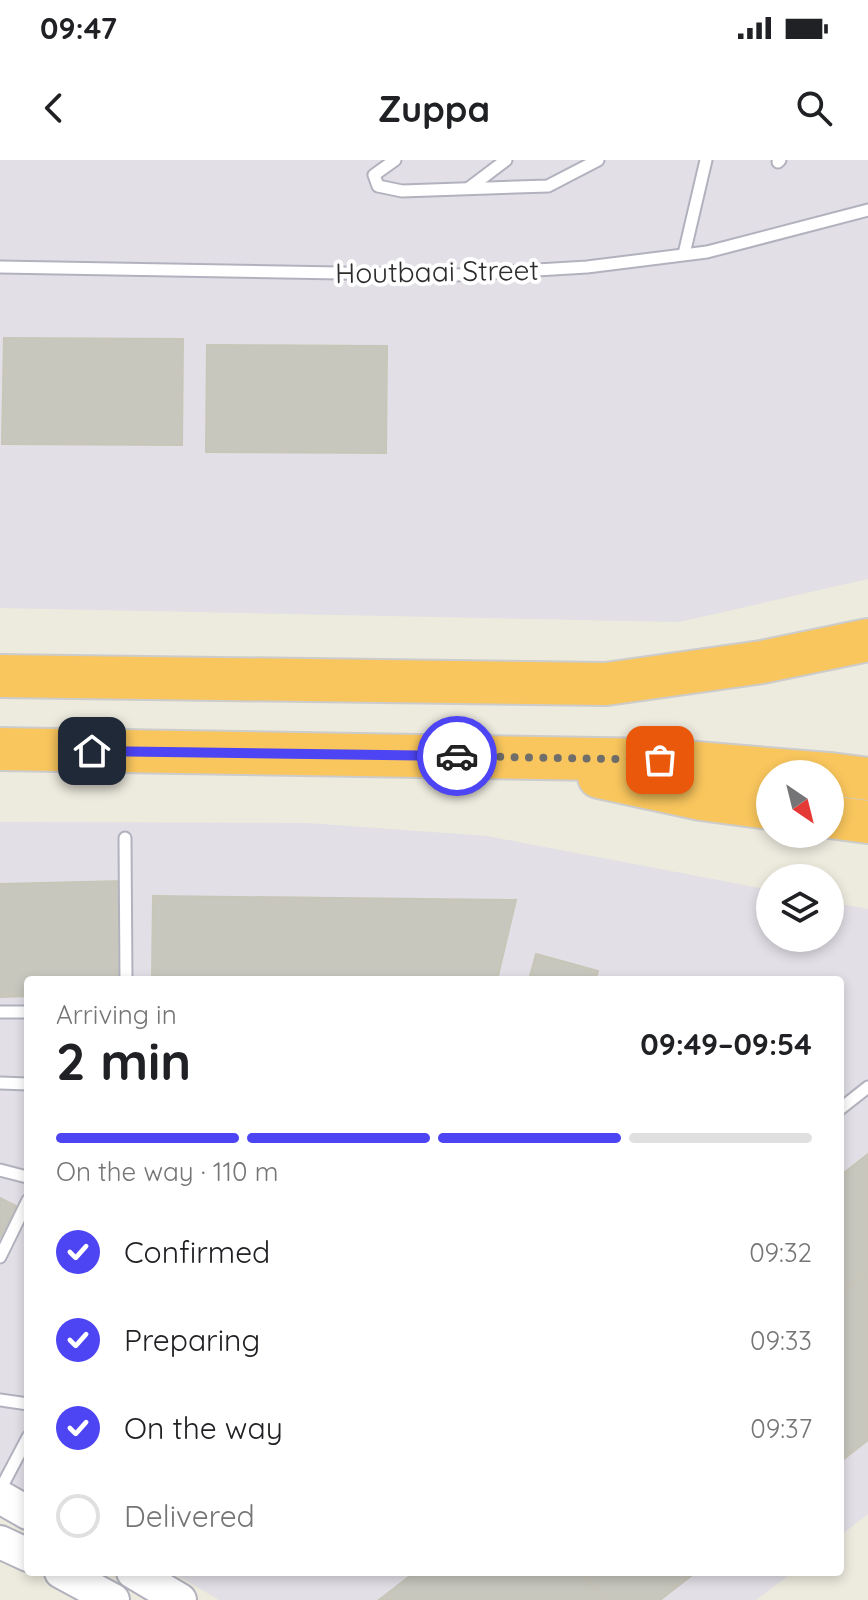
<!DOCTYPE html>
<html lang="en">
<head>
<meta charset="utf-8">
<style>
	:root { --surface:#fff; --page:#f6f6f6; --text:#202124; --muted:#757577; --line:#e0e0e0; --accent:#4d44f4 }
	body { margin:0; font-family:Quicksand,sans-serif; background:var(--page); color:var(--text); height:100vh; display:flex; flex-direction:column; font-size:30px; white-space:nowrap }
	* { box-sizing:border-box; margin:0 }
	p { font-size:26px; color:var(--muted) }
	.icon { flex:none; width:44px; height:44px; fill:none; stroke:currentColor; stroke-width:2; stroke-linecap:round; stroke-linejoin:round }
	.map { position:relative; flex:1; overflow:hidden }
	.side { position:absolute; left:24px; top:816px; width:820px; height:600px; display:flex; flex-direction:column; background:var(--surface); border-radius:8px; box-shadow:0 4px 12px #0003 }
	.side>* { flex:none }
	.needle { width:52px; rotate:145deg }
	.buttons { position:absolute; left:756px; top:600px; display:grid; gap:16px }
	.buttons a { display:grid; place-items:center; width:88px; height:88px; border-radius:50%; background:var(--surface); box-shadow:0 4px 12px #0003; font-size:40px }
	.pin { position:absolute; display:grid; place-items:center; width:68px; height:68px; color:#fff; margin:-34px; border-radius:16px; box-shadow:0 4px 12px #0006 }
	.courier { position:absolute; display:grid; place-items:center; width:80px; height:80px; margin:-40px; border:6px solid #4d44f4; border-radius:50%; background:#fff; color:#222; box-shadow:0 2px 10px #0007 }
	.headline em { font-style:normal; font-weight:700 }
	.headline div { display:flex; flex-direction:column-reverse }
	.headline { display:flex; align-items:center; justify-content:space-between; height:136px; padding:0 32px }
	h1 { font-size:52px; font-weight:700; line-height:60px }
	.bar { display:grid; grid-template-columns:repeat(4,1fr); gap:12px 8px; align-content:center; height:96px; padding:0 32px }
	.bar i { height:10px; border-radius:6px; background:var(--line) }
	.bar .active { background:var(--accent) }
	.bar p { grid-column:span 4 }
	ol { padding:0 32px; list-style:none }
	li { display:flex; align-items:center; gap:24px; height:88px }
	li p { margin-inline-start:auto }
	li .icon { padding:8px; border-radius:50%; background:var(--accent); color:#fff; stroke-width:4 }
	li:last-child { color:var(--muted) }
	li i { width:44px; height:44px; border:4px solid var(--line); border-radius:50% }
	.status { display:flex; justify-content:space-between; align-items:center; height:56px; padding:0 40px; background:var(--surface); direction:ltr }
	.status svg { height:22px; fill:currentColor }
	header { display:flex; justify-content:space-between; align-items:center; height:104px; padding:0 32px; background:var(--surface); font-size:36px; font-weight:700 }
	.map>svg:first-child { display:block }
	.industrial { fill:#e2dfe6 }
	.building { fill:#c8c7be; stroke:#c8c6b8; stroke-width:2 }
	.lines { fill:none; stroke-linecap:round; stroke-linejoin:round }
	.service-casing { stroke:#b2b2bf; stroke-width:15 }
	.secondary-casing { stroke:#b2b2bf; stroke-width:36 }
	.motorway-casing { stroke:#ccc; stroke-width:46 }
	.service { stroke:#fff; stroke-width:11 }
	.secondary { stroke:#fff; stroke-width:32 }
	.motorway { stroke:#f9c65d; stroke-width:42 }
	.done { stroke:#706e6a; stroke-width:8; stroke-dasharray:0 14.4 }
	.route { stroke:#4d44f4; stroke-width:10 }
	.labels { text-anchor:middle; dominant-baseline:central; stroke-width:8; stroke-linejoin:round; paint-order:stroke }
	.street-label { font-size:28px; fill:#2c2c2c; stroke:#fff }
</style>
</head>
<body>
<div class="status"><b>09:47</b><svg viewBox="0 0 49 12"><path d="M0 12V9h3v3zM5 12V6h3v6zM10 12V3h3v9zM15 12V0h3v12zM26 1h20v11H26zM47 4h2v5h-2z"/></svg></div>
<header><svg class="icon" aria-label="back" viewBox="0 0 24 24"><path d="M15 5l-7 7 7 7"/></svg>Zuppa<svg class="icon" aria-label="search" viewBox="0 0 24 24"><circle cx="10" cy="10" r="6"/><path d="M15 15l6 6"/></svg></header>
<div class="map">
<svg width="868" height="1440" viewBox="0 0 868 1440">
	<rect width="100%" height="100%" fill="#edeade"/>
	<g class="industrial">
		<path d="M0,0H868V419L679,462L0,448Z"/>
		<path d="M0,662L307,663L487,676L770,730V778H830V742L868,749V1354L840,1376V820H28V1334L0,1318Z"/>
		<path d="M172,1412H793L756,1440H219Z"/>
	</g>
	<g class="building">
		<path d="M4,178L183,179L182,285L2,284Z"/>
		<path d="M207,185L387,186L386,293L206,292Z"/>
		<path d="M124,721L123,820H28V836L0,837V724Z"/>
		<path d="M153,736L516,740L497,820H152Z"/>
		<path d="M536,794L598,811L596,818L606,820H529Z"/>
		<path d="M868,994V1111L840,1133V1016Z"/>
		<path d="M0,1038L16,1046L0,1078Z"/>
		<path d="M868,1111V1280L840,1302V1133Z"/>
		<path d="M415,1412H582L604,1440H379Z"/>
		<path d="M582,1412H696L660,1440H604Z"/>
	</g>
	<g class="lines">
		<g class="service-casing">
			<g id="service">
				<path d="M395,0L374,15L378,26L402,31L548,26L598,0"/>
				<path d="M778,2L780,0"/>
				<path d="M469,28L506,0"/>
				<path d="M684,94L706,0"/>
				<path d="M0,107L456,115L587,107L707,92L868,50"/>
				<path d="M125,678L126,820"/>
				<path d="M0,852H28"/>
				<path d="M0,923L28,924"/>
				<path d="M840,949L868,927"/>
				<path d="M0,1010L27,1017"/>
				<path d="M0,1097L28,1040"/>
				<path d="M0,1240L28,1244"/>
				<path d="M0,1330L28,1277"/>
			</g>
		</g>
		<g class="secondary-casing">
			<g id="secondary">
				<path d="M0,1337L28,1353"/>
				<path d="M0,1382L28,1395"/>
				<path d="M61,1412L113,1440"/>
				<path d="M133,1412L180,1440"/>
			</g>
		</g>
		<g class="motorway-casing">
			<g id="motorway">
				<path d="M0,516L606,524L762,502L868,480"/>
				<path d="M0,589L660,600L828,614"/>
				<path d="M830,614L868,619"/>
				<path d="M599,617L701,639L770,648"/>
				<path d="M830,657L868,662"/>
			</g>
		</g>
		<use href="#service" class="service"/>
		<use href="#secondary" class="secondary"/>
		<use href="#motorway" class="motorway"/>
	</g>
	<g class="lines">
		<path class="done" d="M457,596L660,600"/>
		<path class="route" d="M92,591L457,596"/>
	</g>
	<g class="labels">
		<g class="street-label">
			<text transform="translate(437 111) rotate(-1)">Houtbaai Street</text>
		</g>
	</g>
</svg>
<div class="buttons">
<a><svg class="needle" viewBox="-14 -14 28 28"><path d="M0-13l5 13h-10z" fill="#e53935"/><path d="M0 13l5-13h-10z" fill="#757577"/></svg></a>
<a><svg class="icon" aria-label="layers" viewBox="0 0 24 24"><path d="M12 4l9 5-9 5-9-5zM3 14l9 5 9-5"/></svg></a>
</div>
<div class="pin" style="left:660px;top:600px;background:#ea580c"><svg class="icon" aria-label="bag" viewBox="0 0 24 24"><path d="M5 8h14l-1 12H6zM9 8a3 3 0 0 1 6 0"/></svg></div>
<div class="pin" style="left:92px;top:591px;background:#1f2937"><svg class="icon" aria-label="home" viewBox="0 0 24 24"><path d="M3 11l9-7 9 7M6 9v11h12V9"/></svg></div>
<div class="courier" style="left:457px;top:596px"><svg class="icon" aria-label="car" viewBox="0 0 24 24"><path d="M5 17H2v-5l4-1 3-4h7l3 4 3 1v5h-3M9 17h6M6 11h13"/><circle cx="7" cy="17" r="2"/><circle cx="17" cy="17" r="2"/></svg></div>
<section class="side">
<div class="headline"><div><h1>2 min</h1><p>Arriving in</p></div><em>09:49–09:54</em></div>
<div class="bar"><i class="active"></i><i class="active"></i><i class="active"></i><i></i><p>On the way · 110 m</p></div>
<ol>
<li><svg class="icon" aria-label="check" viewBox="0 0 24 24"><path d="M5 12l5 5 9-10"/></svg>Confirmed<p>09:32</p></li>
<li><svg class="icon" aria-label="check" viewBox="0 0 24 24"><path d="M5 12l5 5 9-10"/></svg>Preparing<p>09:33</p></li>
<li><svg class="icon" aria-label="check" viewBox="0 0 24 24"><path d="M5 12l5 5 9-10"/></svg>On the way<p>09:37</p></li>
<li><i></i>Delivered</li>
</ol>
</section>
</div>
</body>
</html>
